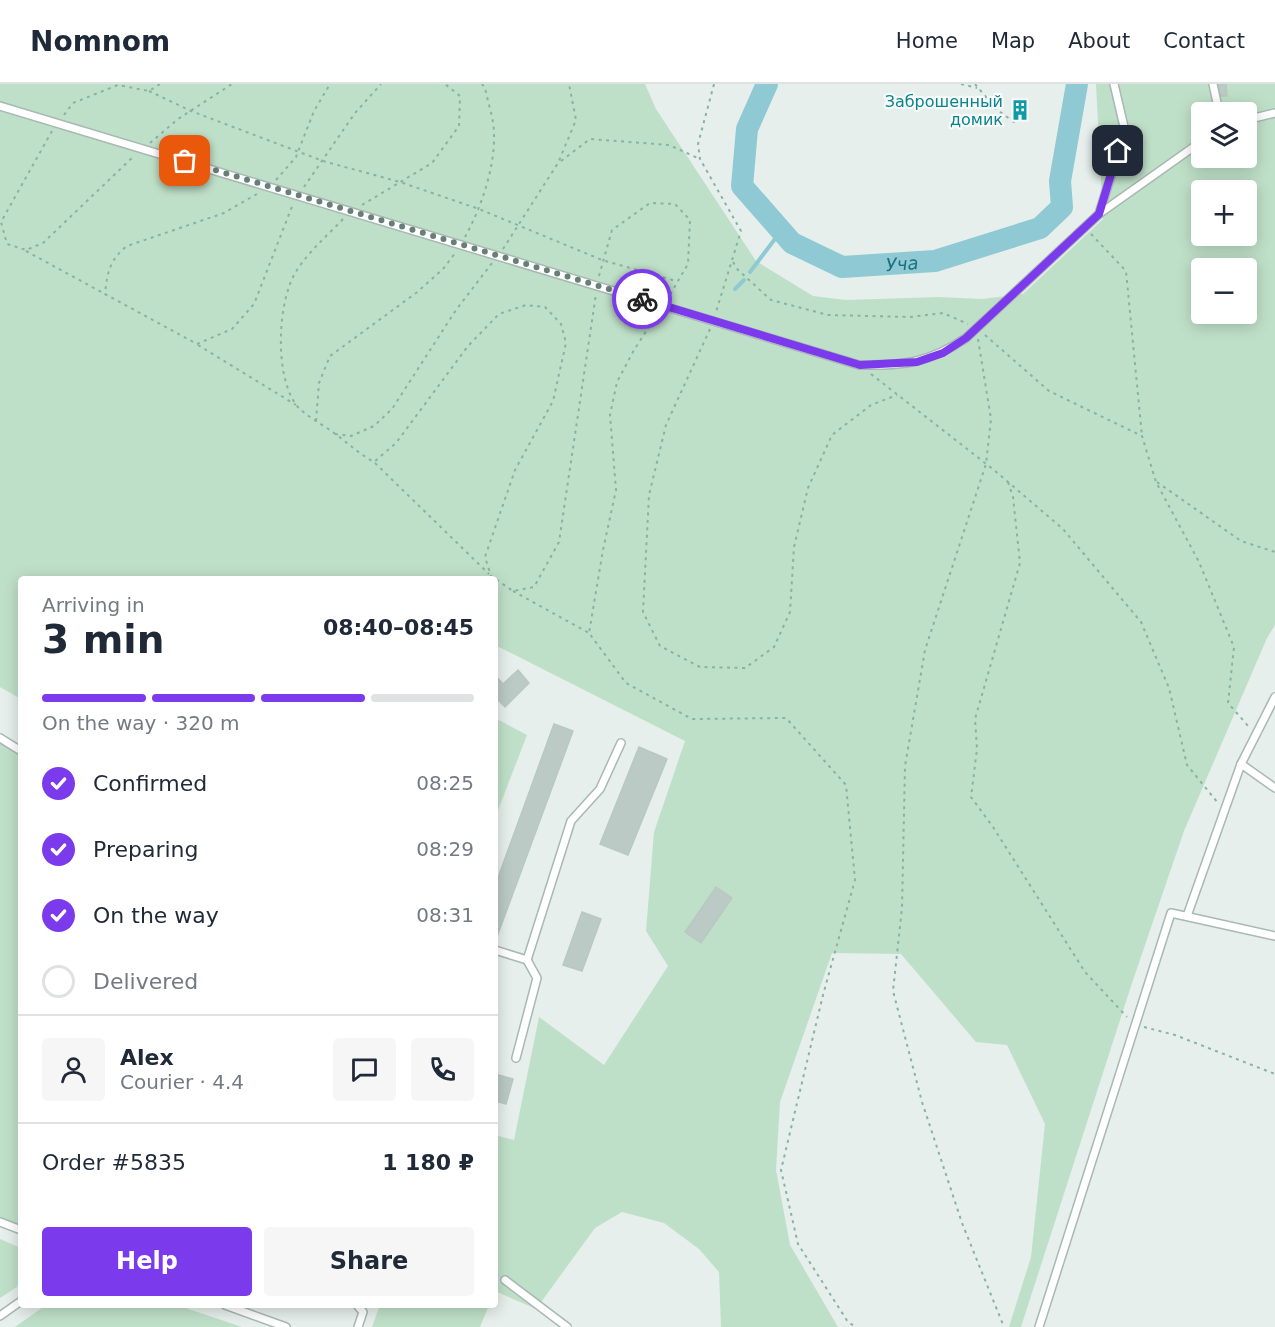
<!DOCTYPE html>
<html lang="en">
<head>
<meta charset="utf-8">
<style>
	:root { --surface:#fff; --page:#f6f6f7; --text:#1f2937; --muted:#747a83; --line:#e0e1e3; --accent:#7c3aed }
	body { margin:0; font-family:"DejaVu Sans",sans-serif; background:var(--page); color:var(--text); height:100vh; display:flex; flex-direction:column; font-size:22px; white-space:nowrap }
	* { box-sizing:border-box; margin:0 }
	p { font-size:20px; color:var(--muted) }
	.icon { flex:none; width:33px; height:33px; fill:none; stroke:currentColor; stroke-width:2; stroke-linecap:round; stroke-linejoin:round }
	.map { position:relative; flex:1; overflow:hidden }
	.drawer { position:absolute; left:18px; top:492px; width:480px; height:732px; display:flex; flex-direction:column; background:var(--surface); border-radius:6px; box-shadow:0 3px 15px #0003 }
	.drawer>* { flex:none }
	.tools { position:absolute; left:1191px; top:18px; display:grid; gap:12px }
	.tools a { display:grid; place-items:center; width:66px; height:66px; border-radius:6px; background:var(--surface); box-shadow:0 3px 15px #0003; font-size:30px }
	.pin { position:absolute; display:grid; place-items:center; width:51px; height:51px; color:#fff; margin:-26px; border-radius:12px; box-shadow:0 3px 9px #0006 }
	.courier { position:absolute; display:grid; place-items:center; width:60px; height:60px; margin:-30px; border:4px solid #7c3aed; border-radius:50%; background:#fff; color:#222; box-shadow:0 2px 8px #0007 }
	.summary em { font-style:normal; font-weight:600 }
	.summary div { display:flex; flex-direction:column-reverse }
	.summary { display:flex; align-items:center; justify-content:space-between; height:102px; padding:0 24px }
	h1 { font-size:39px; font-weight:600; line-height:45px }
	.bar { display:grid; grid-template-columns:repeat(4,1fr); gap:9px 6px; align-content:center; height:72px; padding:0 24px }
	.bar i { height:8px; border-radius:4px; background:var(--line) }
	.bar .current { background:var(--accent) }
	.bar p { grid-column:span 4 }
	.line { display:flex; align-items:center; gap:15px; padding:0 24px; border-top:2px solid var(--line) }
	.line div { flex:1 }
	.round { display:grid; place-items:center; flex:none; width:63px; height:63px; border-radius:6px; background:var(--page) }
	ol { padding:0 24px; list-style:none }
	li { display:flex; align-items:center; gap:18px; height:66px }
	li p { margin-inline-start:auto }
	li .icon { padding:6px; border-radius:50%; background:var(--accent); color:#fff; stroke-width:4 }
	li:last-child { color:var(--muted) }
	li i { width:33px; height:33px; border:3px solid var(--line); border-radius:50% }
	.action { display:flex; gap:12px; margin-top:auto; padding:12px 24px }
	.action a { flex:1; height:69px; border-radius:6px; background:var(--accent); color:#fff; font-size:24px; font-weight:600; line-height:69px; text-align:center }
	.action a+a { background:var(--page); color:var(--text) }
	header { display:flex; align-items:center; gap:36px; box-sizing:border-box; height:84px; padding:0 30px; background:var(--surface); border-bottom:2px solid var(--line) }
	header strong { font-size:28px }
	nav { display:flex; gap:33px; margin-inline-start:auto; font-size:21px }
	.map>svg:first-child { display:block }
	.green { fill:#bfe0c8; fill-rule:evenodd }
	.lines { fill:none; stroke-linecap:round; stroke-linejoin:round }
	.stream { stroke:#8ec9d4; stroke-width:4 }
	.river { stroke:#8ec9d4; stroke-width:22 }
	.building { fill:#bbcac4; stroke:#b8c9c2; stroke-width:1.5 }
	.lane-casing { stroke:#a8b8b2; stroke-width:10 }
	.path { stroke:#86b3a5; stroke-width:2; stroke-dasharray:3 4.5; stroke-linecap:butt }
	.lane { stroke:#fff; stroke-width:7 }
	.done { stroke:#687f78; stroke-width:6; stroke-dasharray:0 10.8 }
	.route { stroke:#7c3aed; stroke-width:8 }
	.labels { text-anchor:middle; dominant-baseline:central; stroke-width:4.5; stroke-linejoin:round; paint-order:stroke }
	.culture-label { font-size:16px; fill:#0d838f; stroke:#f7fbf9; text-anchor:end }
	.water-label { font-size:18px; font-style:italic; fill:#1c6f80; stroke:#f7fbf9 }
</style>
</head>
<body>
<header>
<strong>Nomnom</strong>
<nav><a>Home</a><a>Map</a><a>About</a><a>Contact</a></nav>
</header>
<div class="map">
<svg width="1275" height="1243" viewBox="0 0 1275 1243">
	<rect width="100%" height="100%" fill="#e6efeb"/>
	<g class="green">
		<path d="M0,0H645L656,25L756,177L813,212L846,216L938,213L982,215L1023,210L1103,135L1096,0H1275V541L1267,554L1184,747L1131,902L1021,1243H1009L1031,1173L1045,1040L1007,961L976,958L901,870L832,869L780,1018L776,1086L790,1161L838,1243H721L719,1188L699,1165L664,1139L622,1128L595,1144L536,1225L495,1207V1051L514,1056L539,933L604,981L668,882L646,847L654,748L685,657L495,561V495H21V615L0,603ZM1202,28H1246V74H1202ZM1202,106H1246V152H1202ZM1202,184H1246V230H1202Z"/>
		<path d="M495,634L527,651L495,734Z"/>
		<path d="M0,654L21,667V1146L0,1138Z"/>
		<path d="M0,1155L21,1164V1186L17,1203L0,1214Z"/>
		<path d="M46,1221H177L242,1243H15Z"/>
		<path d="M380,1221H489L480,1243H372Z"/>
	</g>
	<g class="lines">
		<g class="stream">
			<path d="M750,188L781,147"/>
			<path d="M735,205L744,196"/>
		</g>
		<path class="river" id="s1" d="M767,0L747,45L742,102L792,159L842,183L935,177L1040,144L1062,123L1060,97L1077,0"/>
	</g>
	<g class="building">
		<path d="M1219,0H1226L1227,12H1221Z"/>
		<path d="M518,586L529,599L505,623L495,613V591L503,600Z"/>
		<path d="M554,640L573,647L495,858V802Z"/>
		<path d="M639,663L667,675L628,771L600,760Z"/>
		<path d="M716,803L732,814L701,859L685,848Z"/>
		<path d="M582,828L601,835L582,887L563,881Z"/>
		<path d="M495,990L513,995L506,1020L495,1017Z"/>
	</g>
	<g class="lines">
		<g class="lane-casing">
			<g id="lane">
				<path d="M1213,0L1219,28"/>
				<path d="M0,22L859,281C903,282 929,279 966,254L1099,130L1202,57"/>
				<path d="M1246,36L1275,29"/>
				<path d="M1099,130L1125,47L1114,0"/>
				<path d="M0,654L21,667"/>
				<path d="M1241,680L1275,704"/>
				<path d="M1187,832L1241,680L1275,613"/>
				<path d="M495,866L527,876L571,737L600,705L621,659"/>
				<path d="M516,974L537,894L527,876"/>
				<path d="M0,1138L21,1146"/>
				<path d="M505,1196L567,1243"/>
				<path d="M225,1221L286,1243"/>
				<path d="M357,1221L363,1228L358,1243"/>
				<path d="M0,1232L21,1217"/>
				<path d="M1039,1243L1171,829L1275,852"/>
			</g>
		</g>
		<g class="path">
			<path d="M714,0L698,60L700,75L741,147L716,228"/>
			<path d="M961,0L977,4"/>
			<path d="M975,0L996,25L1014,38L1023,36L1029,29L1026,26"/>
			<path d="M149,7L191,27L323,77L400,98L479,125L602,176L676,197"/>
			<path d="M64,31L73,19L118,1L149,7L160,0"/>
			<path d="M52,47L1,138L7,160L26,166L43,159L134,72"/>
			<path d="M150,59L178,35L232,0"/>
			<path d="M561,77L590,55L669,61L700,75"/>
			<path d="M276,96L296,73L314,27L330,0"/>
			<path d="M304,103L355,29L381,0"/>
			<path d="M257,110L224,129L127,162C110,175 107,189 105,210L197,260L232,245L254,220L293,120"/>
			<path d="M362,121L432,79L459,42L460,12L445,0"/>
			<path d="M343,135C327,152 310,166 297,186C277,216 274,293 297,322C307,333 322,340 334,349C348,359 359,370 374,378L396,359L468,262L499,230L526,221L545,223L561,240L566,259L553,317L515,386L485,473L491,492L513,507L534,503L559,458L596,210"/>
			<path d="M1091,150L1126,187L1142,352"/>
			<path d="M465,153C481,124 495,84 494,50C494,35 488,19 485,4L482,0"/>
			<path d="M503,165L558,79L576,36L569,0"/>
			<path d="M26,167L105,210"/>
			<path d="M733,178L738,186L771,216L828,231L910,233L943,229L968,240"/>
			<path d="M599,192L612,146L650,119L675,120L690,136L688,180L668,214"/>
			<path d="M658,229L634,266L617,298L610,331L616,406L603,466L589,549L626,599L692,635L786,634L846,701L855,796L823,911L781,1086L798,1160L848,1238L856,1243"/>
			<path d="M710,245L666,341L649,411L643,528L660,562L700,583L745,584L774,563L790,528L794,463L808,404L832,351L871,321L897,311"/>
			<path d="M985,251L1049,307L1142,352L1156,398L1199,478L1234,563L1228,619L1249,643"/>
			<path d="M978,255L991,335L986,380L925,566L905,682L902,824L893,907L922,1018L962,1139L1004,1243"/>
			<path d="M198,261L296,321"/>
			<path d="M871,290L994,386L1063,445L1141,538L1169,604L1187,681L1218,719"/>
			<path d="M316,337L319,299L330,272L416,209L443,185L456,168"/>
			<path d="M335,350L351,352L374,342L392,325L456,226L492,179"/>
			<path d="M375,379L489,490"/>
			<path d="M1008,398L1013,413L1020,479L975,635L977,665L971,713L993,743L1085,888L1127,933"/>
			<path d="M1157,398L1241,457L1275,468"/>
			<path d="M513,507L589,549"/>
			<path d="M1144,943L1175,951L1275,990"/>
		</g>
		<use href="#lane" class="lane"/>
	</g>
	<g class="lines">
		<path class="done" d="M185,77L642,215"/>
		<path class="route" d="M642,215L860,281L917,278L943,269L966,254L1099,130L1118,67"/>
	</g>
	<defs>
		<g id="building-bare" transform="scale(1.62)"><path d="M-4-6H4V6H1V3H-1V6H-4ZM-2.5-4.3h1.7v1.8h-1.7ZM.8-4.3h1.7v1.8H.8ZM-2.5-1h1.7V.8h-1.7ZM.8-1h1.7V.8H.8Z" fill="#0f9aa8" stroke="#f7fbf9" stroke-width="2.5" paint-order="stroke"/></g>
	</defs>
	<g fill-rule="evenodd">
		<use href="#building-bare" x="1020" y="26"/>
	</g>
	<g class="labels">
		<g class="culture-label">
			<text x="1003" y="17">Заброшенный<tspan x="1003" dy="18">домик</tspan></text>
		</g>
		<g class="water-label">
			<text stroke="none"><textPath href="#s1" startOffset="298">Уча</textPath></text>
		</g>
	</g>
</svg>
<div class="tools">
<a><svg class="icon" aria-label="layers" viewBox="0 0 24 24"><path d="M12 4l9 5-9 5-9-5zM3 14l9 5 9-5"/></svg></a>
<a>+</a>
<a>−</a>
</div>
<div class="pin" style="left:185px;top:77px;background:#ea580c"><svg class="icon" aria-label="bag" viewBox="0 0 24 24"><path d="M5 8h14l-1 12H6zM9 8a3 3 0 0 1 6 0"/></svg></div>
<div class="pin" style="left:1118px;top:67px;background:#1f2937"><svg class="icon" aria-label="home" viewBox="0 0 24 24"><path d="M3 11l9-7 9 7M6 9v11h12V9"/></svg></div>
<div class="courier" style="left:642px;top:215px"><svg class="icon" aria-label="bike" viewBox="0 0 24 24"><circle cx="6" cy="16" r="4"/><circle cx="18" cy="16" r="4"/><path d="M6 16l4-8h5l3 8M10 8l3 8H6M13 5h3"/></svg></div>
<section class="drawer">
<div class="summary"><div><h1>3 min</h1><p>Arriving in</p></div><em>08:40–08:45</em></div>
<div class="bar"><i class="current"></i><i class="current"></i><i class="current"></i><i></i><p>On the way · 320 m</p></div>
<ol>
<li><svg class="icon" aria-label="check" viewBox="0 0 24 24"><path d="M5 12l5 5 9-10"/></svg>Confirmed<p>08:25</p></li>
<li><svg class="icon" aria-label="check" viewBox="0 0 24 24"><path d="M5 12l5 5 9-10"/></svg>Preparing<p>08:29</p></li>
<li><svg class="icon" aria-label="check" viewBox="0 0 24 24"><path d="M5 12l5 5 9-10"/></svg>On the way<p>08:31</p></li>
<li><i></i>Delivered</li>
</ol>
<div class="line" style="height:108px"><a class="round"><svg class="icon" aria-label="person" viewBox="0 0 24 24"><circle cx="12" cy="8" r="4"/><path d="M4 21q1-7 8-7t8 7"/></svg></a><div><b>Alex</b><p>Courier · 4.4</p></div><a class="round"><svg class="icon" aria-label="chat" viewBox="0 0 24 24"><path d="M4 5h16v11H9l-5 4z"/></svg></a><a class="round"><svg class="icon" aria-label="phone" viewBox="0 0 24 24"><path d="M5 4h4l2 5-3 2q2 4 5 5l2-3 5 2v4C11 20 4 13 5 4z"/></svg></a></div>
<div class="line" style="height:78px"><div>Order #5835</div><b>1 180 ₽</b></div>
<div class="action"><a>Help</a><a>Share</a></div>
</section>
</div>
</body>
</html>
